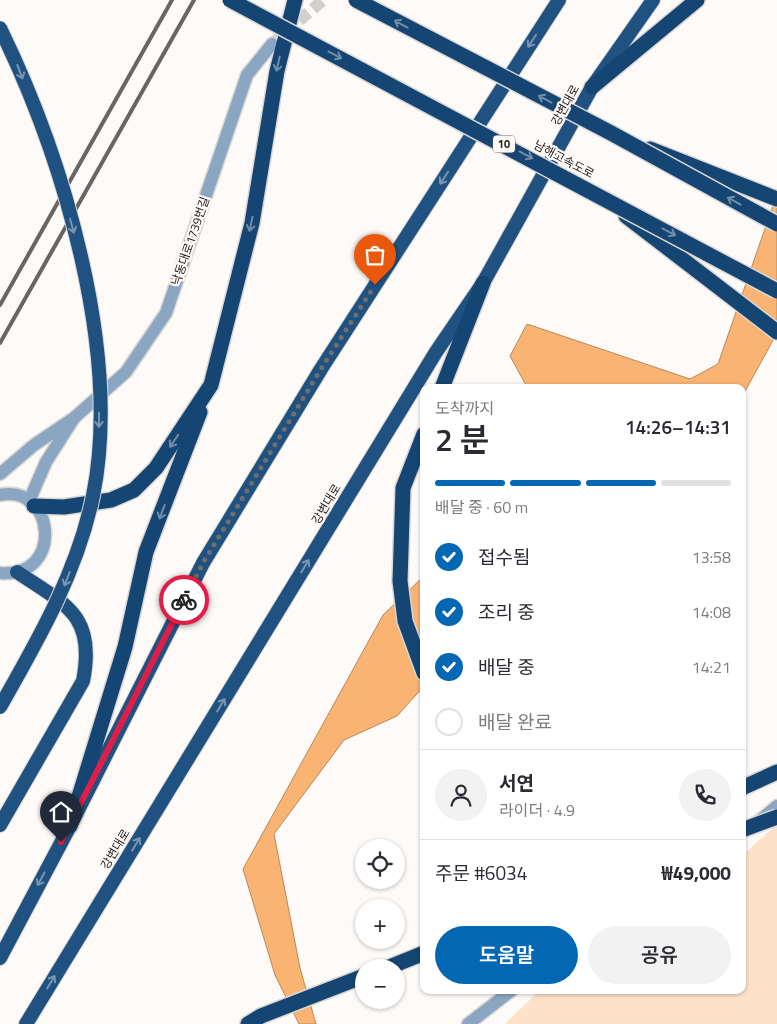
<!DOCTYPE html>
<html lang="ko">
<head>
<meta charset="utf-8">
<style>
	:root { --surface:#fff; --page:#f2f2f3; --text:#2b2b33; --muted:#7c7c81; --line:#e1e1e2; --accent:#0467b4 }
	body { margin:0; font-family:"Titillium Web","Noto Sans KR",sans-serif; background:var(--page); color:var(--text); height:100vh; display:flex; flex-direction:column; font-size:19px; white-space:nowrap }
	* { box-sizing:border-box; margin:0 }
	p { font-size:16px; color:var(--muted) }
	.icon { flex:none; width:28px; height:28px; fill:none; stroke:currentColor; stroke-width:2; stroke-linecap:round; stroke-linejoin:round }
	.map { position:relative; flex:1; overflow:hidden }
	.sheet { position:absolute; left:420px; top:384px; width:326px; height:610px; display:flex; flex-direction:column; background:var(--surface); border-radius:10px; box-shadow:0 1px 4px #0004 }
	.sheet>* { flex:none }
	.tools { position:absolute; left:355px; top:839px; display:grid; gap:10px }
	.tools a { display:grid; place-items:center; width:50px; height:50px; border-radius:50%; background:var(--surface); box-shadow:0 1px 4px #0004; font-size:25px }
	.pin { position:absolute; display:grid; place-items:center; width:42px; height:42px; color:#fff; margin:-51px -21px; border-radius:50% 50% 50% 0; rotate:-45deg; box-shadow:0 0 5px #0007 }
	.pin .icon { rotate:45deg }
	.courier { position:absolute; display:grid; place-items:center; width:50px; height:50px; margin:-25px; border:4px solid #e11d48; border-radius:50%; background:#fff; color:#222; box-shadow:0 1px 6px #0007 }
	.summary em { font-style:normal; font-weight:600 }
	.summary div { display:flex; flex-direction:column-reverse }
	.summary { display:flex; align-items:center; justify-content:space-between; height:85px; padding:0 15px }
	h1 { font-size:32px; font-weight:600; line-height:38px }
	.bar { display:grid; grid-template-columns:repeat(4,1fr); gap:8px 5px; align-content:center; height:60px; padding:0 15px }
	.bar i { height:6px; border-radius:4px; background:var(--line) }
	.bar .current { background:var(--accent) }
	.bar p { grid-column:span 4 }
	.line { display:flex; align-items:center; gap:12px; padding:0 15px; border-top:1px solid var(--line) }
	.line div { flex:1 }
	.round { display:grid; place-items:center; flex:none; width:52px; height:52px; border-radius:26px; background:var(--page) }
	ol { padding:0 15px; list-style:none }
	li { display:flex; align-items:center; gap:15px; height:55px }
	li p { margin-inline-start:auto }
	li .icon { padding:5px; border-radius:50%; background:var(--accent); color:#fff; stroke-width:4 }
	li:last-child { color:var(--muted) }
	li i { width:28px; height:28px; border:2px solid var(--line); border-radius:50% }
	.action { display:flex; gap:10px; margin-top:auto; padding:10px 15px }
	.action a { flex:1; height:58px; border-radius:30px; background:var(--accent); color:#fff; font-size:20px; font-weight:600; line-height:58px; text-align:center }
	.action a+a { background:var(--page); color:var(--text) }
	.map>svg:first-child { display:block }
	.green { fill:#fde1c9 }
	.water { fill:#f9b373; stroke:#b9885a }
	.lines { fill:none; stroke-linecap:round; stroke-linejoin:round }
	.tertiary-tunnel { stroke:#d3cfcc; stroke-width:12; stroke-dasharray:12 6; stroke-linecap:butt }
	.minor-casing { stroke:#dbd7d4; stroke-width:15 }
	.tertiary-casing { stroke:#dbd7d4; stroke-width:15 }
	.trunk-casing { stroke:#dbd7d4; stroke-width:16 }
	.motorway-casing { stroke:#dbd7d4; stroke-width:18 }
	.minor { stroke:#8ba6c3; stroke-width:12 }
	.tertiary { stroke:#8ba6c3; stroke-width:12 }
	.trunk { stroke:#205281; stroke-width:14 }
	.motorway { stroke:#154572; stroke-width:15 }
	.rail { stroke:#686562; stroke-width:4 }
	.trunk-bridge-casing { stroke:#dbd7d4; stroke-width:16; stroke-linecap:butt }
	.motorway-bridge-casing { stroke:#dbd7d4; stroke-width:18; stroke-linecap:butt }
	.trunk-bridge { stroke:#205281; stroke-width:14 }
	.motorway-bridge { stroke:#154572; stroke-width:15 }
	.oneway { stroke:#728da7 }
	.oneway2 { stroke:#7995b0 }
	.done { stroke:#716e6b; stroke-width:5; stroke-dasharray:0 9 }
	.route { stroke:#e11d48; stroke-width:6 }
	.labels { text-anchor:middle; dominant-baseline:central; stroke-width:4.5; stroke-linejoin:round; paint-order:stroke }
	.shield { fill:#fefaf7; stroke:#666360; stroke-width:1 }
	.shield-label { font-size:11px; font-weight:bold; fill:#25221f }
	.street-label { font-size:12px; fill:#25221f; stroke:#fefaf7 }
</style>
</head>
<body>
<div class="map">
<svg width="777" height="1024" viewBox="0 0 777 1024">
	<rect width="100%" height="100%" fill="#fefaf7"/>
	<path class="green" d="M777,824V1024H505L540,990H742L743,855Z"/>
	<g class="water">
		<path d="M777,194V333L743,395L742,388L527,387L510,356L527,324L690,379L718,364Z"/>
		<path d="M424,576V686L397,716L344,740L274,834L300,968L316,1024H299L275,975L243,869L383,615Z"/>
	</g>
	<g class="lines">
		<path class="tertiary-tunnel" d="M272,44L323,0"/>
		<g class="minor-casing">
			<g id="minor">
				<path d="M758,822L777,806"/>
				<path d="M468,1024L512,990"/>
			</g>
		</g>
		<g class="tertiary-casing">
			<g id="tertiary">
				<path d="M74,418L126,372L166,313L247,75L272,44"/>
				<path d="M0,474L34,445L74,418L46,462L29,501"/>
				<path d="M0,495C54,483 66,578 0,573"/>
			</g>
		</g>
		<g class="trunk-casing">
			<g id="trunk">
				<path d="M0,825L83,681C96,615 66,605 17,572"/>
				<path d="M0,958L70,826L203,563L321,369L559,0"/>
				<path d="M26,1024L436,352L483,283L592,87L653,0"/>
			</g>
		</g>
		<g class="motorway-casing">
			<g id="motorway">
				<path d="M592,87L697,0"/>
				<path d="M650,149L777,199"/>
				<path d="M626,216L777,332"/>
				<path d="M442,388L483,283"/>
				<path d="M424,434L403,488L400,581L405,621L424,673"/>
				<path d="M34,506L64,507L111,500L134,490L156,468L211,385L252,223L277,71L295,0"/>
				<path d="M742,788L777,772"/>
				<path d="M70,826L125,647L146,552L200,412"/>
				<path d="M387,968L424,953"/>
				<path d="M248,1024L261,1016L364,976"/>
			</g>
		</g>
		<use href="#minor" class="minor"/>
		<use href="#tertiary" class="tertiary"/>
		<use href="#trunk" class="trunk"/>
		<use href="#motorway" class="motorway"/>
		<g class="rail">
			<path d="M0,305L172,0"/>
			<path d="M0,343L194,0"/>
		</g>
		<g class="trunk-bridge-casing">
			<path id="trunk-bridge" d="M0,28C63,157 122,352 93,496C77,573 38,640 0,707"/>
		</g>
		<g class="motorway-bridge-casing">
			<g id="motorway-bridge">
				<path d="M230,0L777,291"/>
				<path d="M356,0L611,133L777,224"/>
				<path d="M742,830L777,817"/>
			</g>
		</g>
		<use href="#trunk-bridge" class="trunk-bridge"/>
		<use href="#motorway-bridge" class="motorway-bridge"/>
	</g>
	<defs><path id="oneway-shaft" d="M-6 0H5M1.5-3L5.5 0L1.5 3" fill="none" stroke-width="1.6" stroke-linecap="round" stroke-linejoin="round" transform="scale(1.25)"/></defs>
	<g class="oneway">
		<use href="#oneway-shaft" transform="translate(401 24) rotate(-152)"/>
		<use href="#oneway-shaft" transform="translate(335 55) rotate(28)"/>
		<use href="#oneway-shaft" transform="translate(278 64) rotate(103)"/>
		<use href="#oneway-shaft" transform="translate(545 99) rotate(-152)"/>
		<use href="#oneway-shaft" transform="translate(526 155) rotate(28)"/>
		<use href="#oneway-shaft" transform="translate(734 201) rotate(-151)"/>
		<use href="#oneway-shaft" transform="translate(251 224) rotate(102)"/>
		<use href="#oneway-shaft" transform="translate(669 232) rotate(28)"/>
		<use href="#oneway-shaft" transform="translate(174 441) rotate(124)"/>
		<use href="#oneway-shaft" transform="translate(162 512) rotate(111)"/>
	</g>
	<g class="oneway2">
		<use href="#oneway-shaft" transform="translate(532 41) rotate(123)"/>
		<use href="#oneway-shaft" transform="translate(20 72) rotate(69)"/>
		<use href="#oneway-shaft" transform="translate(444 178) rotate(123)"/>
		<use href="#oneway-shaft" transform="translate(72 226) rotate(75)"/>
		<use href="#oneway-shaft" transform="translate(99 420) rotate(90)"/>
		<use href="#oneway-shaft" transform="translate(305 566) rotate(-59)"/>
		<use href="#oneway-shaft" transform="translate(67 579) rotate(111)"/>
		<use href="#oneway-shaft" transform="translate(221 705) rotate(-59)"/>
		<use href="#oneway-shaft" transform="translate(136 844) rotate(-59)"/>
		<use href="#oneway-shaft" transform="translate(41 879) rotate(118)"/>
		<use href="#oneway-shaft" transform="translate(51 982) rotate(-59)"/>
	</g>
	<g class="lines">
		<path class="done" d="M184,600L203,563L321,369L375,285"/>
		<path class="route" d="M61,842L184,600"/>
	</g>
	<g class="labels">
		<rect class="shield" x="493" y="135.5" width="22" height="17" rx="4"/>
		<g class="shield-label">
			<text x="504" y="144">10</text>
		</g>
		<g class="street-label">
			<text transform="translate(565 105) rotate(-61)">강변대로</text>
			<text transform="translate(564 159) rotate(28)">남해고속도로</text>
			<text transform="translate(190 241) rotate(-71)">낙동대로1739번길</text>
			<text transform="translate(326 504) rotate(-59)">강변대로</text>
			<text transform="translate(115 849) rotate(-59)">강변대로</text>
		</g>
	</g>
</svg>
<div class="tools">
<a><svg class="icon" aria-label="locate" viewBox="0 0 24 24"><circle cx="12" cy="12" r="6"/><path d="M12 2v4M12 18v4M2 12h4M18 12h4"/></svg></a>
<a>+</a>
<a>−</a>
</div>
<div class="pin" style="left:375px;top:285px;background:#ea580c"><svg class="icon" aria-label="bag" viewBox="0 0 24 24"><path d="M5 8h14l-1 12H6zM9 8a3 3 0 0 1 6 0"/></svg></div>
<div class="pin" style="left:61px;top:842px;background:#1f2937"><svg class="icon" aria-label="home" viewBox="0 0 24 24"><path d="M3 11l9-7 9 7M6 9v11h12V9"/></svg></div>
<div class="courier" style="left:184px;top:600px"><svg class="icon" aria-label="bike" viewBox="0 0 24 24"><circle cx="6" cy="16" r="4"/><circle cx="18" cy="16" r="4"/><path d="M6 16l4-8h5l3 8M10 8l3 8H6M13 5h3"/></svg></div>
<section class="sheet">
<div class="summary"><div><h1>2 분</h1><p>도착까지</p></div><em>14:26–14:31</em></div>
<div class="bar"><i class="current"></i><i class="current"></i><i class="current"></i><i></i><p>배달 중 · 60 m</p></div>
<ol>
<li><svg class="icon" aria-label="check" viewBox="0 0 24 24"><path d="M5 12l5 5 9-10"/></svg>접수됨<p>13:58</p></li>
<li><svg class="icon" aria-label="check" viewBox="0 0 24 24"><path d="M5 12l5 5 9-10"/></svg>조리 중<p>14:08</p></li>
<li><svg class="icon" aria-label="check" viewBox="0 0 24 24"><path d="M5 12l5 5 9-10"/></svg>배달 중<p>14:21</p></li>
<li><i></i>배달 완료</li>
</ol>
<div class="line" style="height:90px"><a class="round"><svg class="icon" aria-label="person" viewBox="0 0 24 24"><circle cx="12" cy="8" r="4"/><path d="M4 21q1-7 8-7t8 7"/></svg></a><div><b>서연</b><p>라이더 · 4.9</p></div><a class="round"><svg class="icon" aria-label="phone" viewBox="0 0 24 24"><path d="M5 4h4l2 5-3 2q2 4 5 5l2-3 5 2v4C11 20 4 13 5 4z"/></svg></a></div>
<div class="line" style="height:65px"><div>주문 #6034</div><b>₩49,000</b></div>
<div class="action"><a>도움말</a><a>공유</a></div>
</section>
</div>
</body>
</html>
